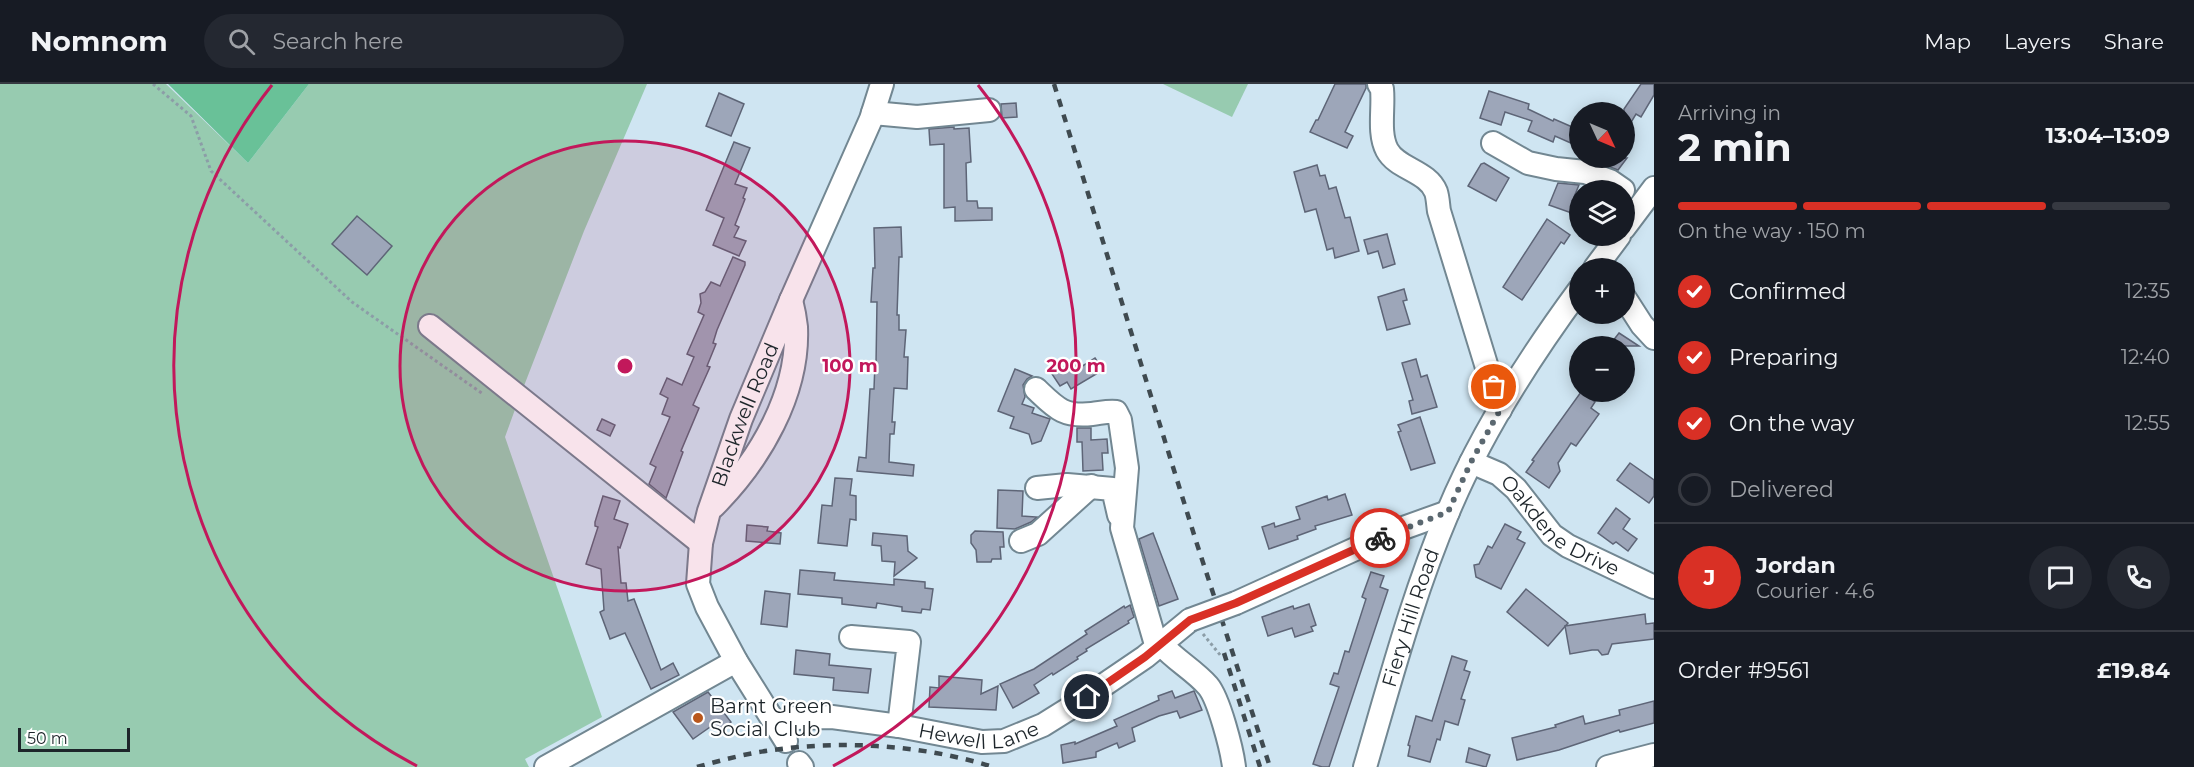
<!DOCTYPE html>
<html lang="en">
<head>
<meta charset="utf-8">
<style>
	:root { --surface:#171b24; --page:#242831; --text:#f1f3f6; --muted:#9ea1a6; --line:#363941; --accent:#d93025 }
	body { margin:0; font-family:Montserrat,sans-serif; background:var(--page); color:var(--text); height:100vh; display:flex; flex-direction:column; font-size:22px; white-space:nowrap }
	* { box-sizing:border-box; margin:0 }
	p { font-size:20px; color:var(--muted) }
	.icon { flex:none; width:33px; height:33px; fill:none; stroke:currentColor; stroke-width:2; stroke-linecap:round; stroke-linejoin:round }
	.map { position:relative; flex:1; overflow:hidden }
	.panel { display:flex; flex-direction:column; background:var(--surface); width:540px }
	.panel>* { flex:none }
	.needle { width:39px; rotate:134deg }
	.tools { position:absolute; left:1569px; top:18px; display:grid; gap:12px }
	.tools a { display:grid; place-items:center; width:66px; height:66px; border-radius:50%; background:var(--surface); box-shadow:0 3px 15px #0003; font-size:30px }
	.scale { position:absolute; left:18px; bottom:15px; width:112px; box-sizing:border-box; padding-left:6px; border:3px solid #1d252a; border-top:0; font-size:16px; line-height:21px; white-space:nowrap; color:#1d252a; -webkit-text-stroke:4px #fff; paint-order:stroke }
	.pin { position:absolute; display:grid; place-items:center; width:51px; height:51px; color:#fff; margin:-26px; border:3px solid #fff; border-radius:50%; box-shadow:0 2px 6px #0007 }
	.courier { position:absolute; display:grid; place-items:center; width:60px; height:60px; margin:-30px; border:4px solid #d93025; border-radius:50%; background:#fff; color:#222; box-shadow:0 2px 8px #0007 }
	.summary em { font-style:normal; font-weight:700 }
	.summary div { display:flex; flex-direction:column-reverse }
	.summary { display:flex; align-items:center; justify-content:space-between; height:102px; padding:0 24px }
	h1 { font-size:39px; font-weight:700; line-height:45px }
	.bar { display:grid; grid-template-columns:repeat(4,1fr); gap:9px 6px; align-content:center; height:72px; padding:0 24px }
	.bar i { height:8px; border-radius:4px; background:var(--line) }
	.bar .on { background:var(--accent) }
	.bar p { grid-column:span 4 }
	.line { display:flex; align-items:center; gap:15px; padding:0 24px; border-top:2px solid var(--line) }
	.line div { flex:1 }
	.round { display:grid; place-items:center; flex:none; width:63px; height:63px; border-radius:32px; background:var(--page) }
	ol { padding:0 24px; list-style:none }
	li { display:flex; align-items:center; gap:18px; height:66px }
	li p { margin-inline-start:auto }
	li .icon { padding:6px; border-radius:50%; background:var(--accent); color:#fff; stroke-width:4 }
	li:last-child { color:var(--muted) }
	li i { width:33px; height:33px; border:3px solid var(--line); border-radius:50% }
	header { display:flex; align-items:center; gap:36px; box-sizing:border-box; height:84px; padding:0 30px; background:var(--surface); border-bottom:2px solid var(--line) }
	header strong { font-size:28px }
	nav { display:flex; gap:33px; margin-inline-start:auto; font-size:21px }
	.search { width:420px; height:54px; background:var(--page); display:flex; align-items:center; gap:15px; box-sizing:border-box; padding:0 21px; border-radius:33px; color:var(--muted); font-size:22px }
	main { display:flex; flex:1; min-height:0 }
	.map>svg:first-child { display:block }
	.green { fill:#97cbb0 }
	.forest { fill:#69c198 }
	.building { fill:#9da6b9; stroke:#5e6577; stroke-width:1.5 }
	.lines { fill:none; stroke-linecap:round; stroke-linejoin:round }
	.minor-casing { stroke:#728792; stroke-width:26 }
	.path { stroke:#8c9da7; stroke-width:3; stroke-dasharray:3 3; stroke-linecap:butt }
	.minor { stroke:#fff; stroke-width:22 }
	.rail { stroke:#3f4a50; stroke-width:4.5; stroke-dasharray:8 8; stroke-linecap:butt }
	.minor-bridge-casing { stroke:#728792; stroke-width:26; stroke-linecap:butt }
	.minor-bridge { stroke:#fff; stroke-width:22 }
	.done { stroke:#5b6870; stroke-width:6; stroke-dasharray:0 10.8 }
	.route { stroke:#d93025; stroke-width:8 }
	.ring { fill:none; stroke:#c2185b; stroke-width:3 }
	.poi-dot { fill:#b9571c; stroke:#fff; stroke-width:2 }
	.labels { text-anchor:middle; dominant-baseline:central; stroke-width:4.5; stroke-linejoin:round; paint-order:stroke }
	.street-label { font-size:20px; fill:#1d252a; stroke:#fff }
	.poi-label { font-size:20px; fill:#1d252a; stroke:#fff; text-anchor:start }
	.centre { fill:#c2185b; stroke:#fff; stroke-width:3 }
	.ring-label { font-size:18px; text-anchor:middle; font-weight:bold; fill:#c2185b; stroke:#fff; stroke-width:4.5; stroke-linejoin:round; paint-order:stroke }
</style>
</head>
<body>
<header>
<strong>Nomnom</strong>
<div class="search"><svg class="icon" aria-label="search" viewBox="0 0 24 24"><circle cx="10" cy="10" r="6"/><path d="M15 15l6 6"/></svg>Search here</div>
<nav><a>Map</a><a>Layers</a><a>Share</a></nav>
</header>
<main>
<div class="map">
<svg width="1654" height="683" viewBox="0 0 1654 683">
	<rect width="100%" height="100%" fill="#cfe5f2"/>
	<g class="green">
		<path d="M0,0H166L248,79L309,0H647L584,147L522,307L439,245L438,232L431,242L517,320L505,353L602,633L525,675L529,683H0Z"/>
		<path d="M1163,0H1248L1232,33Z"/>
	</g>
	<path class="forest" d="M168,0H309L248,79Z"/>
	<g class="building">
		<path d="M1335,0H1366V4L1345,48L1353,52L1347,64L1310,48L1316,36H1318Z"/>
		<path d="M1641,0H1654V11L1641,33L1636,30L1624,50V25Z"/>
		<path d="M1489,7L1529,20L1528,25L1553,37L1554,35L1579,46L1573,60L1555,52L1553,58L1528,47L1532,37L1505,28L1501,41L1480,34Z"/>
		<path d="M719,9L744,20L731,52L706,42Z"/>
		<path d="M1016,19L1017,33L1002,34L1001,20Z"/>
		<path d="M954,43V45L969,44L971,78L966,79L967,117H977L978,124H992V136L955,137V123L944,124V60L930,61L929,45Z"/>
		<path d="M734,58L750,64L735,100L747,104L743,114L745,115L735,141L739,143L734,153L746,157L739,172L713,161L724,134L706,126Z"/>
		<path d="M1592,74H1627L1618,86L1599,79Z"/>
		<path d="M1484,79L1509,94L1496,117L1468,102L1481,80Z"/>
		<path d="M1317,81L1320,92L1325,91L1329,105L1336,103L1345,134L1350,133L1359,167L1335,174L1333,164L1327,166L1316,125L1305,128L1294,88Z"/>
		<path d="M1558,99L1579,101L1574,113L1580,115V132L1549,121Z"/>
		<path d="M357,132L392,162L367,191L332,160Z"/>
		<path d="M1547,135L1570,151L1564,160L1561,158L1522,216L1503,203Z"/>
		<path d="M901,143L902,173H899L897,231H899V246H906L904,273H908L907,305L894,304L892,338H895L894,350H890L889,378L914,381L913,392L857,387L859,373L866,374L870,305H874L875,279L876,280L877,218H871L873,184H875L874,144Z"/>
		<path d="M1387,150L1395,180L1383,184L1378,167L1368,170L1364,156Z"/>
		<path d="M733,173L745,178V181L717,246L713,259L716,260L707,282L710,283L693,321L699,324L681,367L683,368L666,414L649,400L656,383L650,380L670,333L662,330L668,314L660,310L667,294L682,301L694,273L687,270L704,231L698,228L701,219L700,210L705,208L711,198L720,202Z"/>
		<path d="M1404,205L1407,216L1403,217L1410,240L1387,246L1378,213Z"/>
		<path d="M1619,249L1639,262H1609Z"/>
		<path d="M1095,274L1103,286L1071,305L1067,298L1060,302L1052,290L1076,275L1081,283Z"/>
		<path d="M1416,275L1421,293L1427,291L1437,323L1412,330L1409,317L1413,316L1402,279Z"/>
		<path d="M1015,285L1032,292L1027,295L1023,301L1025,313L1022,320L1034,324L1032,329L1050,335L1041,357L1032,360L1029,350L1010,344L1014,333L998,327Z"/>
		<path d="M1581,308L1595,318L1591,324L1599,330L1576,362L1571,359L1558,379L1560,387L1549,404L1526,388L1534,377L1532,376Z"/>
		<path d="M1420,333L1435,379L1411,386L1398,348L1401,347L1398,341Z"/>
		<path d="M602,335L615,341L610,352L597,346Z"/>
		<path d="M1077,344H1091V356L1107,355L1108,369H1102L1103,386L1083,387L1082,358H1077Z"/>
		<path d="M1630,379L1654,396V412L1649,419L1617,396Z"/>
		<path d="M835,394L852,395L850,411L856,412V436L850,435L847,462L818,459L822,421L832,422Z"/>
		<path d="M998,406L1023,407L1022,432L1037,433L1031,438L1015,445L997,444Z"/>
		<path d="M1345,410L1352,431L1315,442L1316,445L1297,452L1298,455L1269,465L1262,443L1274,439L1275,443L1300,435L1296,423L1327,412L1328,416Z"/>
		<path d="M603,412L620,417L614,435L628,440L620,464L618,463L621,499H626L628,517L634,515L661,586L673,579L679,591L651,605L625,549L610,555L600,528L604,526L601,485L586,480L598,443L595,442V438Z"/>
		<path d="M1616,424L1630,435L1623,445L1637,455L1628,467L1616,458L1613,460L1598,449Z"/>
		<path d="M1505,440L1521,448L1517,455L1525,459L1501,505L1476,493L1474,481L1479,480L1488,462L1492,464Z"/>
		<path d="M747,441L768,443L767,447L781,449L780,460L746,457Z"/>
		<path d="M975,447L1003,448L1004,463H1000L1001,475H992L991,478H977L976,466L971,459V451Z"/>
		<path d="M873,449L907,452L908,467L917,474L894,492L895,478L882,477L881,462L872,461Z"/>
		<path d="M1153,449L1178,515L1159,522L1139,455Z"/>
		<path d="M800,486L835,489L834,496L894,501V495L925,498V504L933,505L930,526L922,525L921,529L902,527V523L877,519L876,524L842,520V514L798,510Z"/>
		<path d="M1371,488L1384,492L1380,503L1388,506L1329,683H1322L1313,680L1339,603L1330,600L1334,589L1338,590L1345,567L1349,568L1366,515L1362,513Z"/>
		<path d="M1526,505L1568,539L1548,562L1507,528Z"/>
		<path d="M765,507L790,510L787,543L761,540Z"/>
		<path d="M1309,520L1316,541L1311,543L1313,547L1295,553L1292,544L1268,552L1262,533L1293,522L1294,525Z"/>
		<path d="M1130,521L1134,533L1128,537L1129,539L1086,565L1087,567L1077,573L1078,575L1053,591L1052,589L1034,601L1039,609L1013,624L1000,600L1034,585L1087,550L1085,547L1124,522L1125,524Z"/>
		<path d="M1645,530L1646,540L1654,539V555L1612,560L1608,570L1602,571L1598,566H1592L1570,570L1565,542Z"/>
		<path d="M796,566L830,570L829,581L871,585L868,609L833,606L834,594L794,590Z"/>
		<path d="M1452,572L1467,577L1464,586L1470,588L1461,615L1465,616L1458,641L1445,637L1440,656L1437,655L1430,678L1408,672L1410,662L1408,661L1416,632L1432,637Z"/>
		<path d="M939,592L982,596L981,610L998,602L996,626L929,623L930,603L939,604Z"/>
		<path d="M1172,607L1175,614L1194,607L1202,626L1180,634L1177,627L1159,632L1132,644L1135,657L1119,664L1117,659L1096,668V673L1063,679L1061,661L1075,658V660L1117,642L1114,636L1159,616L1158,612Z"/>
		<path d="M708,608L731,638L718,647L713,641L693,655L673,628Z"/>
		<path d="M1654,617V639L1620,648L1619,646L1559,666L1517,676L1512,654L1556,643L1555,641L1583,632L1585,640L1620,631L1619,626Z"/>
		<path d="M1469,664L1490,671L1486,683L1466,678Z"/>
	</g>
	<g class="lines">
		<g class="minor-casing">
			<g id="minor">
				<path d="M1379,0L1382,5C1384,24 1378,49 1387,66C1397,85 1428,87 1436,108C1438,114 1438,121 1439,127L1500,326"/>
				<path d="M873,29L917,33L989,26"/>
				<path d="M1493,59L1528,79L1556,85L1585,88L1610,97L1623,106"/>
				<path d="M1624,144L1654,104"/>
				<path d="M1595,184L1619,152"/>
				<path d="M1624,213L1642,241L1654,254"/>
				<path d="M430,242L701,459"/>
				<path d="M1036,305C1056,324 1063,333 1092,330C1101,329 1108,327 1116,328L1120,336L1127,384L1122,444L1157,564"/>
				<path id="s1" d="M1471,378L1499,390L1516,405L1552,451L1568,462L1654,503"/>
				<path d="M1037,404L1067,401L1113,405L1119,431"/>
				<path d="M714,422C760,376 799,309 796,243C795,234 793,224 791,216"/>
				<path d="M1021,457L1038,450L1091,402"/>
				<path d="M1236,519L1395,447L1448,428"/>
				<path d="M851,553L909,558L899,642"/>
				<path d="M1162,561C1175,576 1194,586 1208,602C1219,615 1232,666 1234,683"/>
				<path id="s2" d="M777,642L795,634L832,633L899,642L982,658L1004,657L1043,641L1067,626L1145,573L1190,536"/>
				<path id="s3" d="M786,657L736,577L707,523L698,500L701,459L709,427L741,335L791,216L871,35L882,0"/>
				<path d="M799,679L802,683"/>
				<path d="M546,683L736,577"/>
				<path id="s4" d="M1365,683C1390,598 1413,510 1448,428C1481,349 1529,274 1580,205"/>
				<path d="M1608,683L1654,671"/>
			</g>
		</g>
		<g class="path">
			<path d="M153,0L191,32L211,87L352,218L483,310"/>
			<path d="M1203,550L1221,572"/>
		</g>
		<use href="#minor" class="minor"/>
		<g class="rail">
			<path d="M1054,0L1196,457L1270,683"/>
			<path d="M1224,569L1260,683"/>
			<path d="M697,683C722,676 748,669 773,666C845,656 924,661 993,683"/>
		</g>
		<g class="minor-bridge-casing">
			<path id="minor-bridge" d="M1190,536L1236,519"/>
		</g>
		<use href="#minor-bridge" class="minor-bridge"/>
	</g>
	<g class="lines">
		<path class="done" d="M1380,454L1448,428L1471,378L1500,326L1494,303"/>
		<path class="route" d="M1087,613L1145,573L1190,536L1236,519L1380,454"/>
	</g>
	<circle cx="625" cy="282" r="225" fill="#c2185b" fill-opacity=".12"/>
	<g class="ring">
		<circle cx="625" cy="282" r="225"/>
		<path d="M417 682A451 451 0 0 1 272 1M978 1A451 451 0 0 1 833 682"/>
	</g>
	<circle class="poi-dot" cx="698" cy="634" r="6"/>
	<g class="labels">
		<g class="street-label">
			<text stroke="none"><textPath href="#s3" startOffset="357">Blackwell Road</textPath></text>
			<text stroke="none"><textPath href="#s1" startOffset="112">Oakdene Drive</textPath></text>
			<text stroke="none"><textPath href="#s4" startOffset="156">Fiery Hill Road</textPath></text>
			<text stroke="none"><textPath href="#s2" startOffset="206">Hewell Lane</textPath></text>
		</g>
		<g class="poi-label">
			<text x="710" y="622">Barnt Green<tspan x="710" dy="23">Social Club</tspan></text>
		</g>
	</g>
	<circle cx="625" cy="282" r="9" class="centre"/>
	<g class="ring-label">
		<text x="850" y="288">100 m</text>
		<text x="1076" y="288">200 m</text>
	</g>
</svg>
<div class="tools">
<a><svg class="needle" viewBox="-14 -14 28 28"><path d="M0-13l5 13h-10z" fill="#e53935"/><path d="M0 13l5-13h-10z" fill="#9ea1a6"/></svg></a>
<a><svg class="icon" aria-label="layers" viewBox="0 0 24 24"><path d="M12 4l9 5-9 5-9-5zM3 14l9 5 9-5"/></svg></a>
<a>+</a>
<a>−</a>
</div>
<div class="scale">50 m</div>
<div class="pin" style="left:1494px;top:303px;background:#ea580c"><svg class="icon" aria-label="bag" viewBox="0 0 24 24"><path d="M5 8h14l-1 12H6zM9 8a3 3 0 0 1 6 0"/></svg></div>
<div class="pin" style="left:1087px;top:613px;background:#1f2937"><svg class="icon" aria-label="home" viewBox="0 0 24 24"><path d="M3 11l9-7 9 7M6 9v11h12V9"/></svg></div>
<div class="courier" style="left:1380px;top:454px"><svg class="icon" aria-label="bike" viewBox="0 0 24 24"><circle cx="6" cy="16" r="4"/><circle cx="18" cy="16" r="4"/><path d="M6 16l4-8h5l3 8M10 8l3 8H6M13 5h3"/></svg></div>
</div>
<section class="panel">
<div class="summary"><div><h1>2 min</h1><p>Arriving in</p></div><em>13:04–13:09</em></div>
<div class="bar"><i class="on"></i><i class="on"></i><i class="on"></i><i></i><p>On the way · 150 m</p></div>
<ol>
<li><svg class="icon" aria-label="check" viewBox="0 0 24 24"><path d="M5 12l5 5 9-10"/></svg>Confirmed<p>12:35</p></li>
<li><svg class="icon" aria-label="check" viewBox="0 0 24 24"><path d="M5 12l5 5 9-10"/></svg>Preparing<p>12:40</p></li>
<li><svg class="icon" aria-label="check" viewBox="0 0 24 24"><path d="M5 12l5 5 9-10"/></svg>On the way<p>12:55</p></li>
<li><i></i>Delivered</li>
</ol>
<div class="line" style="height:108px"><b class="round" style="background:var(--accent);color:#fff">J</b><div><b>Jordan</b><p>Courier · 4.6</p></div><a class="round"><svg class="icon" aria-label="chat" viewBox="0 0 24 24"><path d="M4 5h16v11H9l-5 4z"/></svg></a><a class="round"><svg class="icon" aria-label="phone" viewBox="0 0 24 24"><path d="M5 4h4l2 5-3 2q2 4 5 5l2-3 5 2v4C11 20 4 13 5 4z"/></svg></a></div>
<div class="line" style="height:78px"><div>Order #9561</div><b>£19.84</b></div>
</section>
</main>
</body>
</html>
